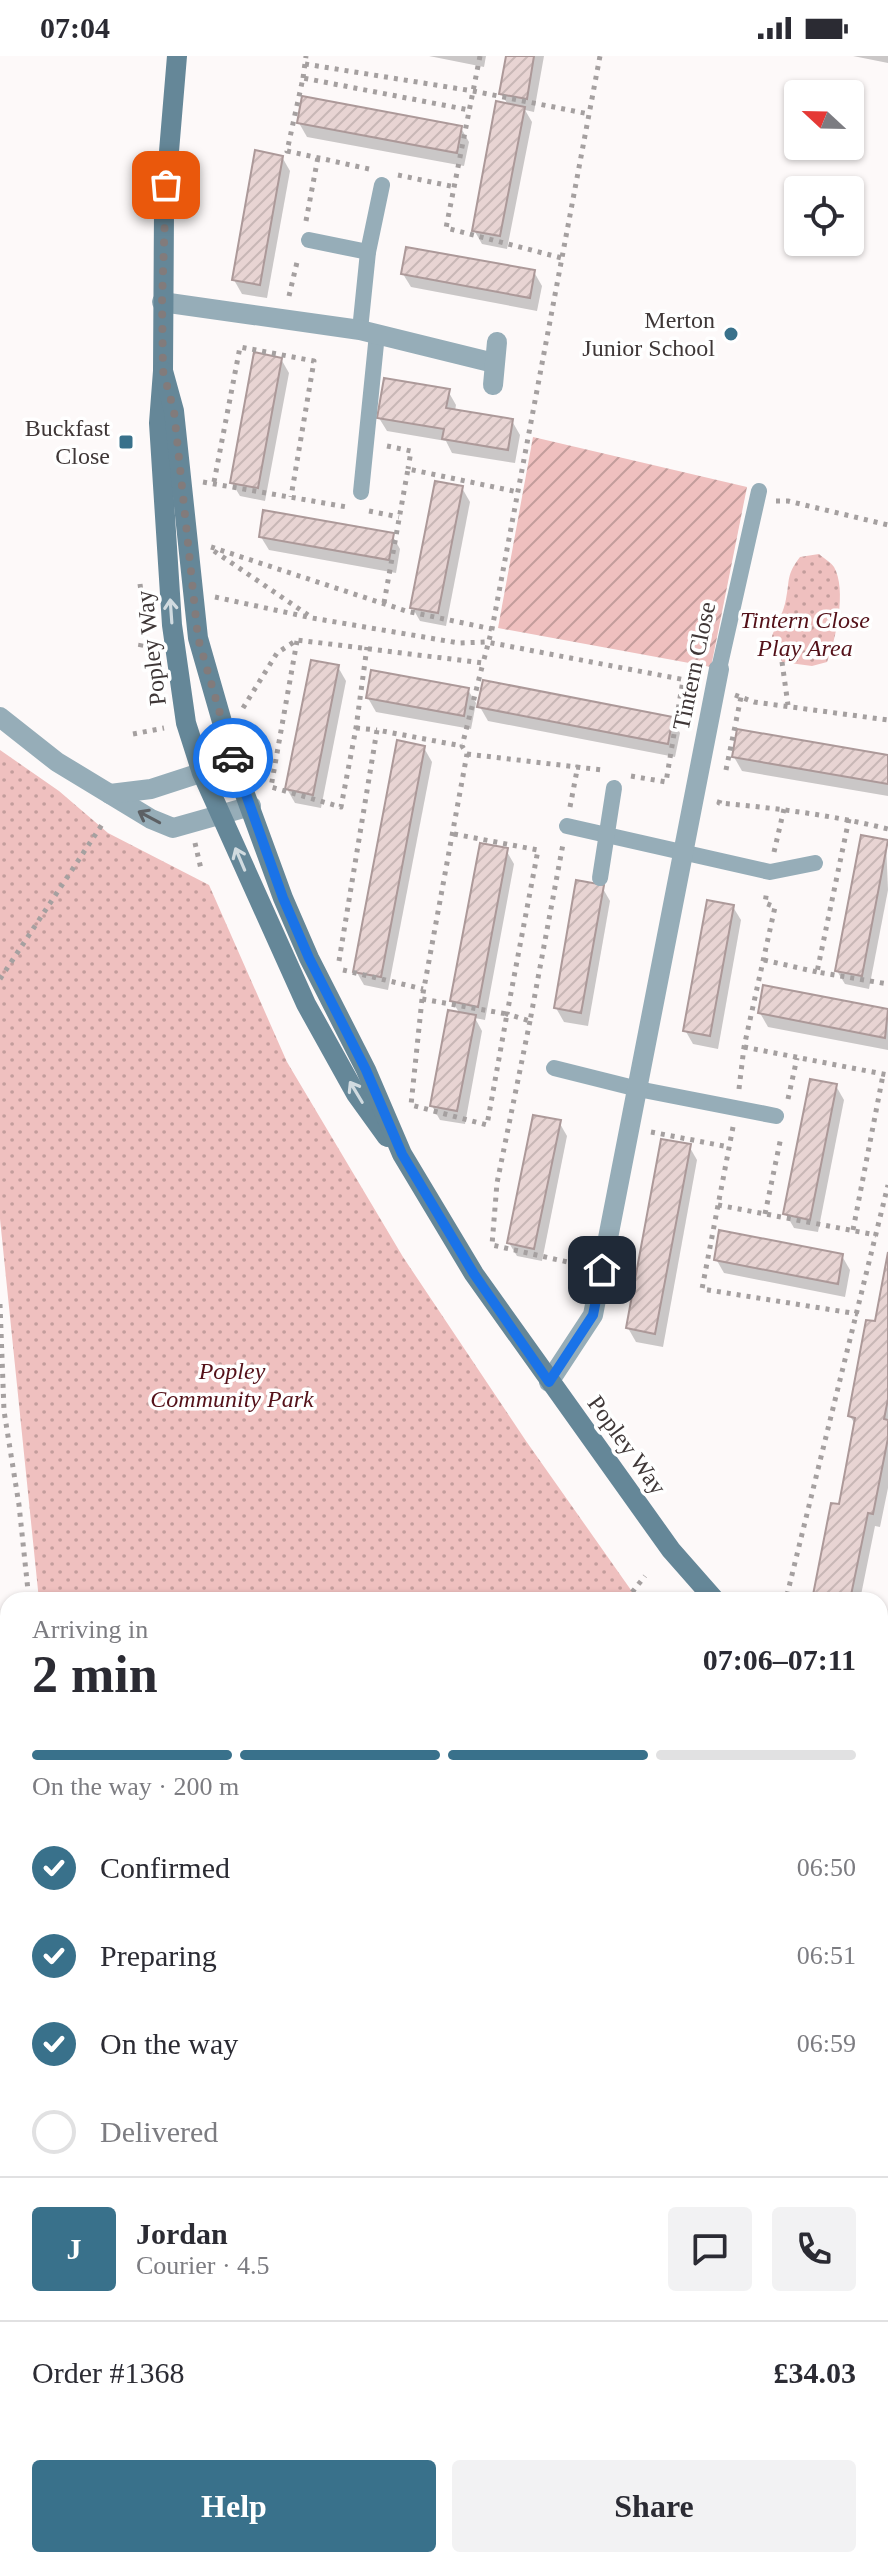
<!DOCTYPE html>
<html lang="en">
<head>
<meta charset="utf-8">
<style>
	:root { --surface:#fff; --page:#f2f2f3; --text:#2b2b33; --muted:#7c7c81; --line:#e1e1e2; --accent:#39718b }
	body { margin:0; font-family:"Times New Roman",serif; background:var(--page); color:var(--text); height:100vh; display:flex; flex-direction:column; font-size:30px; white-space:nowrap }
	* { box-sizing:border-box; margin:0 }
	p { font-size:26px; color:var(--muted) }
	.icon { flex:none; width:44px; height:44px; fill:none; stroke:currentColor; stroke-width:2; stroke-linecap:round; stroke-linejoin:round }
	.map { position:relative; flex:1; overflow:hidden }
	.drawer { position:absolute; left:0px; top:1536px; width:888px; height:976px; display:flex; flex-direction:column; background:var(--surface); border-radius:24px 24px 0 0; box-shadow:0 2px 6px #0004 }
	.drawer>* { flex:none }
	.needle { width:52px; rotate:292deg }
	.tools { position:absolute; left:784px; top:24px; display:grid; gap:16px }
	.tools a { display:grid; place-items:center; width:80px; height:80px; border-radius:8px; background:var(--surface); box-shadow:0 2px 6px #0004; font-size:40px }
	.pin { position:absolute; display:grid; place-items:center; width:68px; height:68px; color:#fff; margin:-34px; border-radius:16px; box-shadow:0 4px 12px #0006 }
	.courier { position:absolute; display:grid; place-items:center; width:80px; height:80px; margin:-40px; border:6px solid #1a73e8; border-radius:50%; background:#fff; color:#222; box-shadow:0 2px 10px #0007 }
	.summary em { font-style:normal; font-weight:700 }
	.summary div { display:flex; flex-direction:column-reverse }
	.summary { display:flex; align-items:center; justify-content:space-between; height:136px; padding:0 32px }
	h1 { font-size:52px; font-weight:700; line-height:60px }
	.bar { display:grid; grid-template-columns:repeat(4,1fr); gap:12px 8px; align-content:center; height:96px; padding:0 32px }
	.bar i { height:10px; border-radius:6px; background:var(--line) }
	.bar .active { background:var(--accent) }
	.bar p { grid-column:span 4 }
	.line { display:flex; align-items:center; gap:20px; padding:0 32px; border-top:2px solid var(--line) }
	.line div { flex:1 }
	.round { display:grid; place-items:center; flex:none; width:84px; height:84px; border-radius:8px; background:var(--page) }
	ol { padding:0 32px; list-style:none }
	li { display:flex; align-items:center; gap:24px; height:88px }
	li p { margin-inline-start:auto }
	li .icon { padding:8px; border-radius:50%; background:var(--accent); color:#fff; stroke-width:4 }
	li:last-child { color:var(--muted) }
	li i { width:44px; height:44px; border:4px solid var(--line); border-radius:50% }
	.action { display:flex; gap:16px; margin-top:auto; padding:16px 32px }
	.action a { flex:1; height:92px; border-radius:8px; background:var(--accent); color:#fff; font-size:32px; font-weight:700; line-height:92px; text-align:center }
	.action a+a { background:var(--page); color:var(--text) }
	.status { display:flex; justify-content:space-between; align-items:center; height:56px; padding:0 40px; background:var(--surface); direction:ltr }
	.status svg { height:22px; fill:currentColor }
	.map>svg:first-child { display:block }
	.forest { fill:url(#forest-firs) }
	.park { fill:url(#park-dots) }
	.garden { fill:url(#garden-furrows) }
	.shadow { fill:#0003 }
	.building { fill:url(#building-hatch); stroke:#ac9999; stroke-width:2 }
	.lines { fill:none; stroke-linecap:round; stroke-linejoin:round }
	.path { stroke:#a5a0a0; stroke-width:5; stroke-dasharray:4 6; stroke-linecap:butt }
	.lane { stroke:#96adb8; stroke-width:16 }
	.street { stroke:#96adb8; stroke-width:20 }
	.secondary { stroke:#658798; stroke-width:20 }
	.oneway { stroke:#d1dbe0 }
	.oneway2 { stroke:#5d6064 }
	.done { stroke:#827b7b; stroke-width:8; stroke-dasharray:0 14.4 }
	.route { stroke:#1a73e8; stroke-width:10 }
	.poi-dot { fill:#39718b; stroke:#fff; stroke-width:3 }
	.labels { text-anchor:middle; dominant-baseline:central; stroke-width:7; stroke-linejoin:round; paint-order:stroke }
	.poi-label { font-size:24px; fill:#3f3737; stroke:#fff; text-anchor:end }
	.park-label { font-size:24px; font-style:italic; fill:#541119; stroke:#fff }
	.street-label { font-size:24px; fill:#3f3737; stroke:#fff }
</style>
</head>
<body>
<div class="status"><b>07:04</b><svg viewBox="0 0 49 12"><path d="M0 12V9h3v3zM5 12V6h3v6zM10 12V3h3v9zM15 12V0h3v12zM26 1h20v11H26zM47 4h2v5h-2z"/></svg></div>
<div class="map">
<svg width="888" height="2512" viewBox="0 0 888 2512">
	<defs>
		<pattern id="forest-firs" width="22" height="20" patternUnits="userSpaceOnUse" patternTransform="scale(2)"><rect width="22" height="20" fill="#eeb5b4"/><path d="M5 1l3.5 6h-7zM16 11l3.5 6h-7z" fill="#c29493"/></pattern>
		<pattern id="park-dots" width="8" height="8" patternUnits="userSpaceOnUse" patternTransform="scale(2)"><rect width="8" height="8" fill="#efc0bf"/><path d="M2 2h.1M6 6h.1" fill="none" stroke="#c39d9c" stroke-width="1.8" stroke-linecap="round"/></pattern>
		<pattern id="garden-furrows" width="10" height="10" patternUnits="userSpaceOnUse" patternTransform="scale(2)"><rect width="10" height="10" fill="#efc0bf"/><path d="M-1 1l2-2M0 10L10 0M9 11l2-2" fill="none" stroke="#c39d9c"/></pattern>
		<pattern id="building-hatch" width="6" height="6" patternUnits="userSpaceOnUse" patternTransform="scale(2)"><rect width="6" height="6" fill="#e8d4d3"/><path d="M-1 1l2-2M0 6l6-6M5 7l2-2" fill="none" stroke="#c8b7b6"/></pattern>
	</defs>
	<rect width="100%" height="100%" fill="#fdf9f9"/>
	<g class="forest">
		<path d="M363,2504H593L592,2512H341Z"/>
		<path d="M637,2504H766L772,2512H597Z"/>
	</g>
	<g class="park">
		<path d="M819,498C823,502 831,506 834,511C847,534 836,583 827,606L812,610L782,606L772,580C776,569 784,556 786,543C790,524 786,519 800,501Z"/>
		<path d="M0,694L59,735L108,777L209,829L287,1006L403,1201L526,1385L638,1544H39L0,1163Z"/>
		<path d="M53,2504H317L310,2512H52Z"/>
	</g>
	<path class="garden" d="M533,381L747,431L711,611L498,572Z"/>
	<g class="shadow">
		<path d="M429,0H486L484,11Z"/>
		<path d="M508,0H544L534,56L525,54L532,66L507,193L482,188L474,174L508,49L501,37Z"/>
		<path d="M853,0H888V7Z"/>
		<path d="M299,67L461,72L469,86L464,110L307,81Z"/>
		<path d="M282,101L290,115L267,242L242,238L234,224Z"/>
		<path d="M534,216L542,230L537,255L411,231L403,218Z"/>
		<path d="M281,303L289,317L265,445L240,440L232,427Z"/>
		<path d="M448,335L456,349L455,355L512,365L520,379L515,407L452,397L446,385L387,375L379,362Z"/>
		<path d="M462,432L470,446L446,570L420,565L412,551Z"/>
		<path d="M392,479L400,493L396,517L269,494L261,481Z"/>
		<path d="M338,611L346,625L321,752L295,747L287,733Z"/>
		<path d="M468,634L476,647L471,673L376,656L368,642Z"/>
		<path d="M480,651L672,663L680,677L675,701L488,665Z"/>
		<path d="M424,692L432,706L388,934L364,929L356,915Z"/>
		<path d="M734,701H888V740L742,715Z"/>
		<path d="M886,786L888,834L869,933L845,928L837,915Z"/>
		<path d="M506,794L514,808L485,964L475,962L482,975L465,1068L440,1064L432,1050L460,958L452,945Z"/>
		<path d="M602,831L610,845L588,970L564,966L556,952Z"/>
		<path d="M733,851L741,864L718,993L693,988L685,974Z"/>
		<path d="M765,932L888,955V994L768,971L760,957Z"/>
		<path d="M836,1030L844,1044L818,1176L794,1172L786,1158Z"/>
		<path d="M559,1066L567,1080L542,1205L517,1200L509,1187Z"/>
		<path d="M689,1090L697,1104L663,1291L636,1286L628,1272Z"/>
		<path d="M842,1200L850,1214L845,1241L724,1217L716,1203Z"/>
		<path d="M888,1207V1432L880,1471L875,1470L860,1544H814L840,1450L856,1370L850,1360L876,1268Z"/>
		<path d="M880,1577L888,1579V1616L880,1615Z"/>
		<path d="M883,2181L888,2183V2272L884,2271L880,2264V2193Z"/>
	</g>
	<g class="building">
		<path d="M506,0H534L527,43L499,38Z"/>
		<path d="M302,40L462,70L457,97L297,67Z"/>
		<path d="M496,45L525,51L500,180L472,175Z"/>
		<path d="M255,94L283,100L260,229L232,224Z"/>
		<path d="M406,191L535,214L530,242L401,218Z"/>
		<path d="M254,296L282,302L258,432L230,427Z"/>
		<path d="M384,322L450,333L446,352L513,363L508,394L442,383L444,373L377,362Z"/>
		<path d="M435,425L463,430L438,557L410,552Z"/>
		<path d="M263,454L394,477L389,504L259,481Z"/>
		<path d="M311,604L339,609L313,739L285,733Z"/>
		<path d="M371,614L469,632L464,660L366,642Z"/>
		<path d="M483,624L673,661L668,688L477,651Z"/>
		<path d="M737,673L888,699V728L732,701Z"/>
		<path d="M397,684L425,690L381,921L353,916Z"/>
		<path d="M861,779L888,784L862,920L835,915Z"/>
		<path d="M480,787L508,792L478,951L450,945Z"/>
		<path d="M576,824L604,829L581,957L554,952Z"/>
		<path d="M707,844L734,849L710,980L683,975Z"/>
		<path d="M763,929L888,953L885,982L758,957Z"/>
		<path d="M448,954L476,959L457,1055L430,1050Z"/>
		<path d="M810,1023L837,1028L810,1164L783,1158Z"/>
		<path d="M533,1059L561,1064L534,1193L507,1187Z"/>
		<path d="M661,1083L691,1088L655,1278L626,1272Z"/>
		<path d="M719,1174L843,1198L838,1228L714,1204Z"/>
		<path d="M888,1196V1343L884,1363L888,1364V1382L873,1458L868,1457L850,1544H812L831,1447L839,1448L855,1362L848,1360L866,1264L875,1265Z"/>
		<path d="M880,1575L888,1577V1605L880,1603Z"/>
		<path d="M881,2179L888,2181V2248L880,2247Z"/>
	</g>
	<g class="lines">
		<g class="path">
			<path d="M480,0L446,172L562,202"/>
			<path d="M305,8L473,35L589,58"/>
			<path d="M303,22L306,0"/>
			<path d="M369,113L287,95L303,22L469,54"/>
			<path d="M398,119L455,131"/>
			<path d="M306,165L318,101"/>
			<path d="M289,240L298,202"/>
			<path d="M387,390L411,395L408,413"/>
			<path d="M203,426L347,451"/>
			<path d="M214,426L240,291L314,305L291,441"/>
			<path d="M776,445H788L888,469"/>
			<path d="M369,455L399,461"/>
			<path d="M211,491L406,555L492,573"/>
			<path d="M214,495L308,559"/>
			<path d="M140,528L145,565L140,593"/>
			<path d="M215,541L312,562L459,587L487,586L696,626"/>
			<path d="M384,547L408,413L518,436"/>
			<path d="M297,585L271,731L341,751L356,672L367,591"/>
			<path d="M782,606L788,649"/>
			<path d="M735,639L754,646L888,664"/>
			<path d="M243,652L277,597L297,584L483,607L492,573L600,0"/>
			<path d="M356,672L377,674"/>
			<path d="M133,678L164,672"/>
			<path d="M467,698L602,714"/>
			<path d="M726,714L741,641"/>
			<path d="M631,720L666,726L683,624"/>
			<path d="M720,744L719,747C776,752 832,759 888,773"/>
			<path d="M570,751L578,709"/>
			<path d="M849,763L817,916L888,928"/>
			<path d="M454,778L538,794L507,958L530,965L563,788"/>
			<path d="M195,787L201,813"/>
			<path d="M774,796L784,753"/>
			<path d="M764,904L817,916"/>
			<path d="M339,905L377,674L462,690"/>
			<path d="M343,914L423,933"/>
			<path d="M0,923L103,767"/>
			<path d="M422,943L411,1049L487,1069L507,958L422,943L467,698L462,690L483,607"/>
			<path d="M530,965L497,1127L492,1189L581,1209"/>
			<path d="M744,991L888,1019"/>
			<path d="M739,1033L744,991L775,851L765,847L767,834"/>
			<path d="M788,1043L797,1002"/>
			<path d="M733,1071L702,1233L858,1258"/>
			<path d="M651,1076L729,1091"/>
			<path d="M718,1149L876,1179"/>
			<path d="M765,1158L781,1081"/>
			<path d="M853,1174L883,1019"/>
			<path d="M0,1248L4,1355L19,1449L29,1544"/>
			<path d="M626,1544L645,1520"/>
			<path d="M778,1544L787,1539L888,1129"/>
			<path d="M0,1651L8,1648"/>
			<path d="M0,2256H8"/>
			<path d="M32,2512L33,2504"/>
			<path d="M328,2512L335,2504"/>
		</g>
		<g class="lane">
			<path d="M309,184L368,196"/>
			<path d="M360,274L368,196L382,129"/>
			<path d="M361,436L377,278"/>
			<path d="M719,613L759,435"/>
			<path d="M567,770L770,816L815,807"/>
			<path d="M600,822L614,732"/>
			<path d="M554,1012L638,1033L776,1060"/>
		</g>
		<g class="street">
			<path d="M162,246L360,274L494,307"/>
			<path d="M493,329L497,286"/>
			<path d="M0,661L57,706L151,763L173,772L251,750"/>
			<path d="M110,738L151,733L234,706"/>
			<path d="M549,1326L593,1259L719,613"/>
		</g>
		<g class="secondary">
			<path d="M177,0L164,155L163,315L159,367L172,569L186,667L202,717L306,948L356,1038L387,1081"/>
			<path d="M163,315L174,355L198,582L235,711L283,842L309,902L366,1014L402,1098L474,1218L671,1494L715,1544"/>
			<path d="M880,1720L888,1728"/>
		</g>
	</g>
	<defs><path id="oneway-shaft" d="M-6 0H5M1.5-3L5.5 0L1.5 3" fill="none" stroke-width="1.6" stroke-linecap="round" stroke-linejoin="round" transform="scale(2)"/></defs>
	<g class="oneway">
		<use href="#oneway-shaft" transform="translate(171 555) rotate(-94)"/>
		<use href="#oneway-shaft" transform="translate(240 803) rotate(-113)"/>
		<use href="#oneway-shaft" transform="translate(356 1036) rotate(-121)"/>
	</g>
	<use class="oneway2" href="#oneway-shaft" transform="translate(149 761) rotate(-152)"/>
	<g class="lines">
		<path class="done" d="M166,129L162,246L163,315L174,355L198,582L233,702"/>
		<path class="route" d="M233,702L283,842L309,902L366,1014L402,1098L474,1218L549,1326L593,1259L602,1214"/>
	</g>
	<g class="poi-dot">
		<circle cx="731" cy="278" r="8"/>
		<rect x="118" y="378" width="16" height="16" rx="4"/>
	</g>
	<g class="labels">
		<g class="poi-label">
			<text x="715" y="264">Merton<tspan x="715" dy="28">Junior School</tspan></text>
			<text x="110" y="372">Buckfast<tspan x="110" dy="28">Close</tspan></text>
		</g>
		<g class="park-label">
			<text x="805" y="564">Tintern Close<tspan x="805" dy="28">Play Area</tspan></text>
			<text x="232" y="1315">Popley<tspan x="232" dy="28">Community Park</tspan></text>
		</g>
		<g class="street-label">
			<text transform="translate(151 592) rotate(-97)">Popley Way</text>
			<text transform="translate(694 610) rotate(-78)">Tintern Close</text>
			<text transform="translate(627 1389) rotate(54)">Popley Way</text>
		</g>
	</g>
</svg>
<div class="tools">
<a><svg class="needle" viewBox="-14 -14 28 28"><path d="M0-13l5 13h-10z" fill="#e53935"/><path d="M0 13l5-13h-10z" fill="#7c7c81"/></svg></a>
<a><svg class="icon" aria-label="locate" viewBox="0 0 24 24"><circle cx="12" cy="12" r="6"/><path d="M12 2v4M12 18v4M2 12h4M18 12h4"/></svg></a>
</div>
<div class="pin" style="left:166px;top:129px;background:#ea580c"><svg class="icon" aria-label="bag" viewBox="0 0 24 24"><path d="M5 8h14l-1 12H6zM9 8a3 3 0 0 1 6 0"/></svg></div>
<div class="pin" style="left:602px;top:1214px;background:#1f2937"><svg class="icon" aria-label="home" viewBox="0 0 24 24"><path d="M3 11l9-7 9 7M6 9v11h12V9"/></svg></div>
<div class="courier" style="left:233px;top:702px"><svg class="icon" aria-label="car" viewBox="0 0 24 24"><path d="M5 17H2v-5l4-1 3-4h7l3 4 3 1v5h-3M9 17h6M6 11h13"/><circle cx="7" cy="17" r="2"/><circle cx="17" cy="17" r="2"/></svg></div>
<section class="drawer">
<div class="summary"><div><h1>2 min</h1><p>Arriving in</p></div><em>07:06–07:11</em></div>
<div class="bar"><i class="active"></i><i class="active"></i><i class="active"></i><i></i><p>On the way · 200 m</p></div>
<ol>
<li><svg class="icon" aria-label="check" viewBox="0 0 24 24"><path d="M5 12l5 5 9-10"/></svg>Confirmed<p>06:50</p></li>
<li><svg class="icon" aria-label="check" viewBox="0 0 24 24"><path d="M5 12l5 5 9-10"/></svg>Preparing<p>06:51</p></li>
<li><svg class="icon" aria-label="check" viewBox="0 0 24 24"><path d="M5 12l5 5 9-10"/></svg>On the way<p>06:59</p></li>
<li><i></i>Delivered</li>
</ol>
<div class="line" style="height:144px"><b class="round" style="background:var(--accent);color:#fff">J</b><div><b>Jordan</b><p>Courier · 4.5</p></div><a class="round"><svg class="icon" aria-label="chat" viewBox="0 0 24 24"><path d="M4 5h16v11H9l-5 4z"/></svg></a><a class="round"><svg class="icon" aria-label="phone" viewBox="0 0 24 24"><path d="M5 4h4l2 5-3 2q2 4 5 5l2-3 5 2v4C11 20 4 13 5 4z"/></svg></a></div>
<div class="line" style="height:104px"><div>Order #1368</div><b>£34.03</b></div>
<div class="action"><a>Help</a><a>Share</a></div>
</section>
</div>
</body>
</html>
